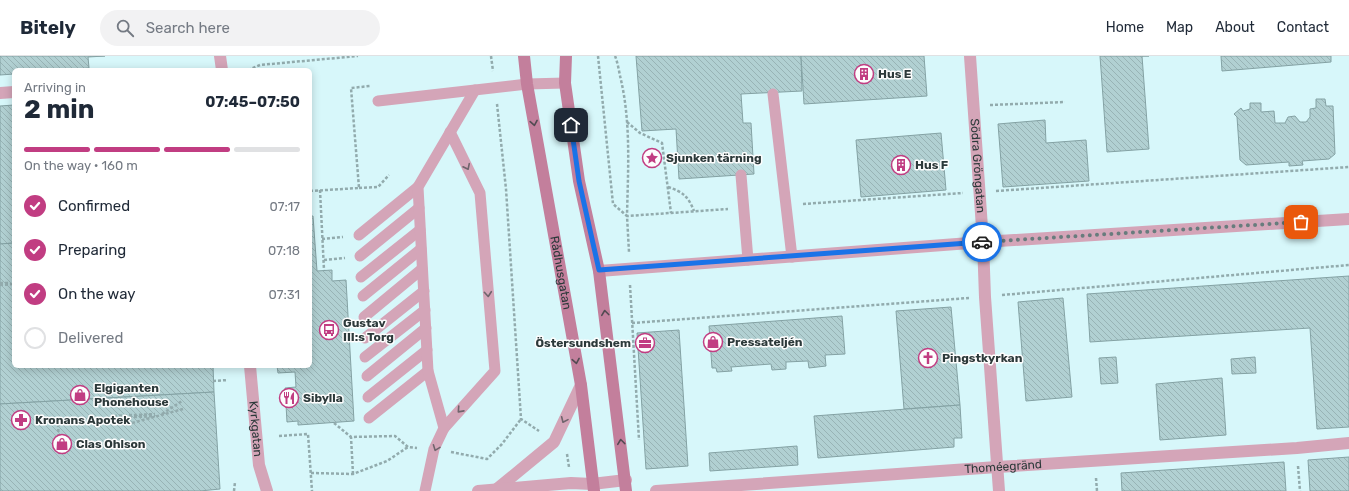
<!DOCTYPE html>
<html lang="en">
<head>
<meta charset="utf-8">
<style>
	:root { --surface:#fff; --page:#f2f2f3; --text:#1f2937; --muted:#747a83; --line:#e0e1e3; --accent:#c13d82 }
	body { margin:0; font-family:Rubik,sans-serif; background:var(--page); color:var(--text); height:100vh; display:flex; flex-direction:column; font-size:15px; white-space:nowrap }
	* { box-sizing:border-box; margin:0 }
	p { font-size:13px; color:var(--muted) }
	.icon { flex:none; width:22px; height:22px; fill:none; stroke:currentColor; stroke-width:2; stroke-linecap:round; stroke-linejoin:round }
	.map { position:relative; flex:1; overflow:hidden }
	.drawer { position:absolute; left:12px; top:12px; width:300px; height:300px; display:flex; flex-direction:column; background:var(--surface); border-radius:6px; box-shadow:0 2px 10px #0003 }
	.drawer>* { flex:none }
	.pin { position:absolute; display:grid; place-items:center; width:34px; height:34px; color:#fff; margin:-17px; border-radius:8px; box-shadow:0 2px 6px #0006 }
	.courier { position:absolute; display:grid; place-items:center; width:40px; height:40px; margin:-20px; border:3px solid #1a73e8; border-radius:50%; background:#fff; color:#222; box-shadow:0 1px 5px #0007 }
	.summary em { font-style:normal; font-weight:700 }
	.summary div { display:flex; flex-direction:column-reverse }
	.summary { display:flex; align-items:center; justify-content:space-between; height:68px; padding:0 12px }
	h1 { font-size:26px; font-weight:700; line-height:30px }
	.bar { display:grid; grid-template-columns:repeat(4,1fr); gap:6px 4px; align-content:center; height:48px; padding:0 12px }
	.bar i { height:5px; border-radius:3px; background:var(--line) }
	.bar .active { background:var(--accent) }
	.bar p { grid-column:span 4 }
	ol { padding:0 12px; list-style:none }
	li { display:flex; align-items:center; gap:12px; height:44px }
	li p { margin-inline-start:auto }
	li .icon { padding:4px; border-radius:50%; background:var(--accent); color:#fff; stroke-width:4 }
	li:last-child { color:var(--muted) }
	li i { width:22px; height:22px; border:2px solid var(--line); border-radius:50% }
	header { display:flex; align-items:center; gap:24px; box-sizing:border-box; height:56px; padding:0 20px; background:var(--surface); border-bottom:1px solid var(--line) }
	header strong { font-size:19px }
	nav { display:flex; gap:22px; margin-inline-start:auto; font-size:14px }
	.search { width:280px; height:36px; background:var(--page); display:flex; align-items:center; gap:10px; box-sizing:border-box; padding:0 14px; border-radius:22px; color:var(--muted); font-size:15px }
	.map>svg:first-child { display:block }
	.building { fill:url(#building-back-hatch); stroke:#84a2a4 }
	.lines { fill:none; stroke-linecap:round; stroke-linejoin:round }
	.path { stroke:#92abad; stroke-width:2.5; stroke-dasharray:3 2; stroke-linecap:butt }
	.service { stroke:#d4a5b8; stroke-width:11 }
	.pedestrian { stroke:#d4a5b8; stroke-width:12 }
	.minor { stroke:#d4a5b8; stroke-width:12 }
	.secondary { stroke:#c37f9c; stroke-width:12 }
	.oneway { stroke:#524a52 }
	.oneway2 { stroke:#6f646c }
	.done { stroke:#687c7d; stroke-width:4; stroke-dasharray:0 7.2 }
	.route { stroke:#1a73e8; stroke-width:5 }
	.labels { text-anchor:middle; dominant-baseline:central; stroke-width:3; stroke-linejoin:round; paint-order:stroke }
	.poi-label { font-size:12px; font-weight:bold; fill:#2c393a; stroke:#fdfdfd; text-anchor:start }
	.street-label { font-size:12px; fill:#2c393a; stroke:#fdfdfd }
</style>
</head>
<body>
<header>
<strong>Bitely</strong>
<div class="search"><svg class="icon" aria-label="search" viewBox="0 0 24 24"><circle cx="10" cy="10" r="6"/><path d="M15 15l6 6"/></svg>Search here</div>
<nav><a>Home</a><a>Map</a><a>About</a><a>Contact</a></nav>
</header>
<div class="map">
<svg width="1349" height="435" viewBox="0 0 1349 435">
	<defs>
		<pattern id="building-back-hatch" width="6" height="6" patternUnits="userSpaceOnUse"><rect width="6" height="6" fill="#b1d0d2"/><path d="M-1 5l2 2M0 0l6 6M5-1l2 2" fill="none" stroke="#98b3b5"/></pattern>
	</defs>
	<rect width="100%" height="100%" fill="#d7f7fa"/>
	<g class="building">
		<path d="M0,0H105L88,1L89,12L62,14H14V18L0,19Z"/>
		<path d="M636,0H801L802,35L741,38L743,67H751L754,118L679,123L676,73L642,75Z"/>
		<path d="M801,0H924L927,40L804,48Z"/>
		<path d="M1100,0H1149H1142L1149,93L1107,96Z"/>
		<path d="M1221,0H1331V6L1222,15Z"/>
		<path d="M1316,43H1325L1326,50H1333L1335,98L1329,103L1302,105L1303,109L1289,110V106L1246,109L1240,104L1237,61L1234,58L1241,52L1243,55L1250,53V47H1261V56L1274,55L1275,67H1285L1288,61L1295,60L1300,66H1306L1310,61V53L1316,52Z"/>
		<path d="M14,49V187L0,188V50Z"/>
		<path d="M1045,64L1046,87L1086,84L1089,125L1003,131L998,68Z"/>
		<path d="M941,77L946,134L861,141L856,84Z"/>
		<path d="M310,160H313L317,215L332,214V225L346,224L354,365L298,369V365L287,366L285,332L296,331L295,316L278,317L277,310H310Z"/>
		<path d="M14,187V310H213L214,336L0,348V188Z"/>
		<path d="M1349,220V371L1317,373L1310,272L1090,286L1087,238Z"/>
		<path d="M1063,242L1072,341L1026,345L1018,246Z"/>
		<path d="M951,251L960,349L904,353L896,255Z"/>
		<path d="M842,260L845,298L825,299L826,310L809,312L808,305L786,306V313L772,314L771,308L731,311L732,315L717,316L716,312H712L709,270Z"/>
		<path d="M679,274L688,410L646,413L637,277Z"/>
		<path d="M1116,301L1118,327L1101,328L1099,302Z"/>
		<path d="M1255,301L1256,317L1232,318L1231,303Z"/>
		<path d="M1222,322L1226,379L1160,384L1156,328Z"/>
		<path d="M214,336L220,433L200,435H0V348Z"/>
		<path d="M960,349L962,382H954V391L818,402L814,360Z"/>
		<path d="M797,390L798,409L710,415L709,397Z"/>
		<path d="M1349,401V435H1310L1308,404Z"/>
		<path d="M1284,406L1286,435H1122L1121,417Z"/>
	</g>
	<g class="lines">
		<g class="path">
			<path d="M491,0L493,15"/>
			<path d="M598,0L613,148L627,160L629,196"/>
			<path d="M615,0C618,7 619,16 621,24C631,68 628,114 627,160L728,153"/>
			<path d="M248,14L260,9L358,0"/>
			<path d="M497,48L506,133L521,363L539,375"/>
			<path d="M990,49L1065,46"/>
			<path d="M627,66L640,77L662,87L671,157"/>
			<path d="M668,131C683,136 688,140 694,155"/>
			<path d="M359,132L378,131L389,119"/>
			<path d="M320,134L324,214"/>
			<path d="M310,135L359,132L351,32L370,30"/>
			<path d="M996,135L1349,111"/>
			<path d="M803,148L963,137"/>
			<path d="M322,183L343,181"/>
			<path d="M324,204L345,202"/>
			<path d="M0,227H10"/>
			<path d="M0,229L14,228"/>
			<path d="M630,229L639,384"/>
			<path d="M1002,239L1349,209"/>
			<path d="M632,267L969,242"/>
			<path d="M213,325L228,324"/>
			<path d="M162,358L182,345"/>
			<path d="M114,360L155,358"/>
			<path d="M114,362L155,360"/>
			<path d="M132,367L183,353"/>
			<path d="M334,367L351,381"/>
			<path d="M58,368L59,388"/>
			<path d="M279,380L308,378L312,435"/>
			<path d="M451,396L487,403L502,388L521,363"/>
			<path d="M567,398L569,411"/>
			<path d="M1298,410L1300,435"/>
			<path d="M311,417L353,418L387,405L408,391"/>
			<path d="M353,418L351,381L395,380L408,391L417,392"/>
			<path d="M1096,422L1097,435"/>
			<path d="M234,435L235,426"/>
		</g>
		<g class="service">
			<path d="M773,38L792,201"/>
			<path d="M378,45L527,28L565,27"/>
			<path d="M741,119L748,204"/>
			<path d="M359,179L418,131"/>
			<path d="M360,200L419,152"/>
			<path d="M361,221L420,174"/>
			<path d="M363,240L421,193"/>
			<path d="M364,261L422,213"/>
			<path d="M365,282L424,235"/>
			<path d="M365,301L425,254"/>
			<path d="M367,320L426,272"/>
			<path d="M368,341L427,294"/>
			<path d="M369,362L428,315"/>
			<path d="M444,372L495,315L480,137L450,76"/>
			<path d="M425,435L434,393L444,372L428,315L418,131L475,34"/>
		</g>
		<path class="pedestrian" d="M0,37L14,36"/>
		<g class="minor">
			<path d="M220,0L222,14"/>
			<path id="s1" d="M970,0L983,186L985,241L999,435"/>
			<path d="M599,215L983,186L1349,163"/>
			<path id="s2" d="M250,310L259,409L267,435"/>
			<path d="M497,433L554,386L581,329"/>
			<path d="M478,435L571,427L592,428L626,424"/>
			<path id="s3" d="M656,435L997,411L1297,392L1349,387"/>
		</g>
		<g class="secondary">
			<path id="s4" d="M524,0L527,28L581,329L594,435"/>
			<path d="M566,0L565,27L579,125L599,215L626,435"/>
		</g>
	</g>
	<defs><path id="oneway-chevron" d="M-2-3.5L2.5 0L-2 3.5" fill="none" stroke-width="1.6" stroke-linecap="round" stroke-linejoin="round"/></defs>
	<g class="oneway">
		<use href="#oneway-chevron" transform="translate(534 67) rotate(80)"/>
		<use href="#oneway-chevron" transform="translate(605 257) rotate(-97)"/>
		<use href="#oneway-chevron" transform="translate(576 305) rotate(80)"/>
		<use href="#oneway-chevron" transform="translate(621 386) rotate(-97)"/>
	</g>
	<g class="oneway2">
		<use href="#oneway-chevron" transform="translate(467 111) rotate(64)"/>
		<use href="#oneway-chevron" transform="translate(488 238) rotate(85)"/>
		<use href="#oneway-chevron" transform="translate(460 354) rotate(132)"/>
		<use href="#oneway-chevron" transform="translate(564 364) rotate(114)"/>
		<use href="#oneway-chevron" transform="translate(436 392) rotate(111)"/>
	</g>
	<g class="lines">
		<path class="done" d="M982,186L1301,166"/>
		<path class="route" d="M571,69L579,125L599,214L982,186"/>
	</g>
	<defs>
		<g id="building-ring" transform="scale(1)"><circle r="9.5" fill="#fdfdfd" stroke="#c13d82" stroke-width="1.5"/><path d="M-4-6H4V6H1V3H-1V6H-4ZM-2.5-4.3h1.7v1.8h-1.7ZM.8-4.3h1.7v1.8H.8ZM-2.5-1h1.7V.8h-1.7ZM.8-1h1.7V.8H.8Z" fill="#c13d82"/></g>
		<g id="sight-ring" transform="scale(1)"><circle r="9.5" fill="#fdfdfd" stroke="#c13d82" stroke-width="1.5"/><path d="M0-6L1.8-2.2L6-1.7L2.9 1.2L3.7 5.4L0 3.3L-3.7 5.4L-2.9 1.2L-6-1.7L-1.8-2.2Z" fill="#c13d82"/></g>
		<g id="bus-ring" transform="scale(1)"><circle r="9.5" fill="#fdfdfd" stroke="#c13d82" stroke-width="1.5"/><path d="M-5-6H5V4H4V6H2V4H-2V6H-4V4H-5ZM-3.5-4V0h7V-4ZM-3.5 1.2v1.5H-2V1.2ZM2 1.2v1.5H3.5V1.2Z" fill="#c13d82"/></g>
		<g id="shop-ring" transform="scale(1)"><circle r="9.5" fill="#fdfdfd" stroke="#c13d82" stroke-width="1.5"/><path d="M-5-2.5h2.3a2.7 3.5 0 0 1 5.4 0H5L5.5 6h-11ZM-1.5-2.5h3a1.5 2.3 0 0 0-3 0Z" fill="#c13d82"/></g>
		<g id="office-ring" transform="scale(1)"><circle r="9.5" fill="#fdfdfd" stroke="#c13d82" stroke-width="1.5"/><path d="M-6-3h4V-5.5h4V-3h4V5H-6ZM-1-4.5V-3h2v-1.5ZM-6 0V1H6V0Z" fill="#c13d82"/></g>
		<g id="church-ring" transform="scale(1)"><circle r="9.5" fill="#fdfdfd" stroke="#c13d82" stroke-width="1.5"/><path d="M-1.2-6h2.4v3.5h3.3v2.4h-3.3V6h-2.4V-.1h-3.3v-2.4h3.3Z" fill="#c13d82"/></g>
		<g id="restaurant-ring" transform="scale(1)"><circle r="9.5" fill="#fdfdfd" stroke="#c13d82" stroke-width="1.5"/><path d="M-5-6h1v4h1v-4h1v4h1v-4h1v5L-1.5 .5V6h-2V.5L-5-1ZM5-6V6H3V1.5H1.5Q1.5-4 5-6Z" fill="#c13d82"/></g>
		<g id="pharmacy-ring" transform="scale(1)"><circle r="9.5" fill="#fdfdfd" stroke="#c13d82" stroke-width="1.5"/><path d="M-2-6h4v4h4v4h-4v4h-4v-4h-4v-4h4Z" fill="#c13d82"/></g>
	</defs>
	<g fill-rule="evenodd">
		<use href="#building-ring" x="864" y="18"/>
		<use href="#sight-ring" x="652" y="102"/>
		<use href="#building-ring" x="901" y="109"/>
		<use href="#bus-ring" x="329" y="274"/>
		<use href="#shop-ring" x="713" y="286"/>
		<use href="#office-ring" x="645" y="287"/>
		<use href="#church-ring" x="928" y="302"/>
		<use href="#shop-ring" x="80" y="339"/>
		<use href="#restaurant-ring" x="289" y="342"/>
		<use href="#pharmacy-ring" x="21" y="364"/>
		<use href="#shop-ring" x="62" y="388"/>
	</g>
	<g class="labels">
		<g class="poi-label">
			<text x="878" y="18">Hus E</text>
			<text x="666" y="102">Sjunken tärning</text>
			<text x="915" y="109">Hus F</text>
			<text x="343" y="267">Gustav<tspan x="343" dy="14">III:s Torg</tspan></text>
			<text x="727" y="286">Pressateljén</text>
			<text x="631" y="287" text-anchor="end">Östersundshem</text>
			<text x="942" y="302">Pingstkyrkan</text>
			<text x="94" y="332">Elgiganten<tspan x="94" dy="14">Phonehouse</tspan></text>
			<text x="303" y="342">Sibylla</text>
			<text x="35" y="364">Kronans Apotek</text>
			<text x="76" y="388">Clas Ohlson</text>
		</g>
		<g class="street-label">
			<text stroke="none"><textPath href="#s1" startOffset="110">Södra Gröngatan</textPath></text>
			<text stroke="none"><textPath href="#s4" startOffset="220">Rådhusgatan</textPath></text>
			<text stroke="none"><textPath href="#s2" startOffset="63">Kyrkgatan</textPath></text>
			<text stroke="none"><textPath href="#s3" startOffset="348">Thoméegränd</textPath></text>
		</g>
	</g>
</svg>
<div class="pin" style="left:1301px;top:166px;background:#ea580c"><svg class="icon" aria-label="bag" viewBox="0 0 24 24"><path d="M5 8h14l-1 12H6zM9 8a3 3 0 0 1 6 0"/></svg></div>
<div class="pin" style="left:571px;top:69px;background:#1f2937"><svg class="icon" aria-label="home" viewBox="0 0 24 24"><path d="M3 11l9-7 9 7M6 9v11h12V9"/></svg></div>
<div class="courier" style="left:982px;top:186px"><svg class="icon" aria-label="car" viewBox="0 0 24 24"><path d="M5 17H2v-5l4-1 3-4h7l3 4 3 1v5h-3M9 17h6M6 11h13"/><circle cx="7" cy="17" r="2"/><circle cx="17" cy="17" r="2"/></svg></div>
<section class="drawer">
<div class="summary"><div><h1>2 min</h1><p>Arriving in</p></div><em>07:45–07:50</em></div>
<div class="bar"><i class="active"></i><i class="active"></i><i class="active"></i><i></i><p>On the way · 160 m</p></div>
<ol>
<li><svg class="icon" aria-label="check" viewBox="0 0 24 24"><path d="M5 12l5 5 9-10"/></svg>Confirmed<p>07:17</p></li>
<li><svg class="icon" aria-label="check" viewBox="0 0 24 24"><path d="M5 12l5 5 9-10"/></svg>Preparing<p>07:18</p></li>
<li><svg class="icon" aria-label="check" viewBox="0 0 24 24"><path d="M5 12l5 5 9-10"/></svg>On the way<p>07:31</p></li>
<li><i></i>Delivered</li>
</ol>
</section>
</div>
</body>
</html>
